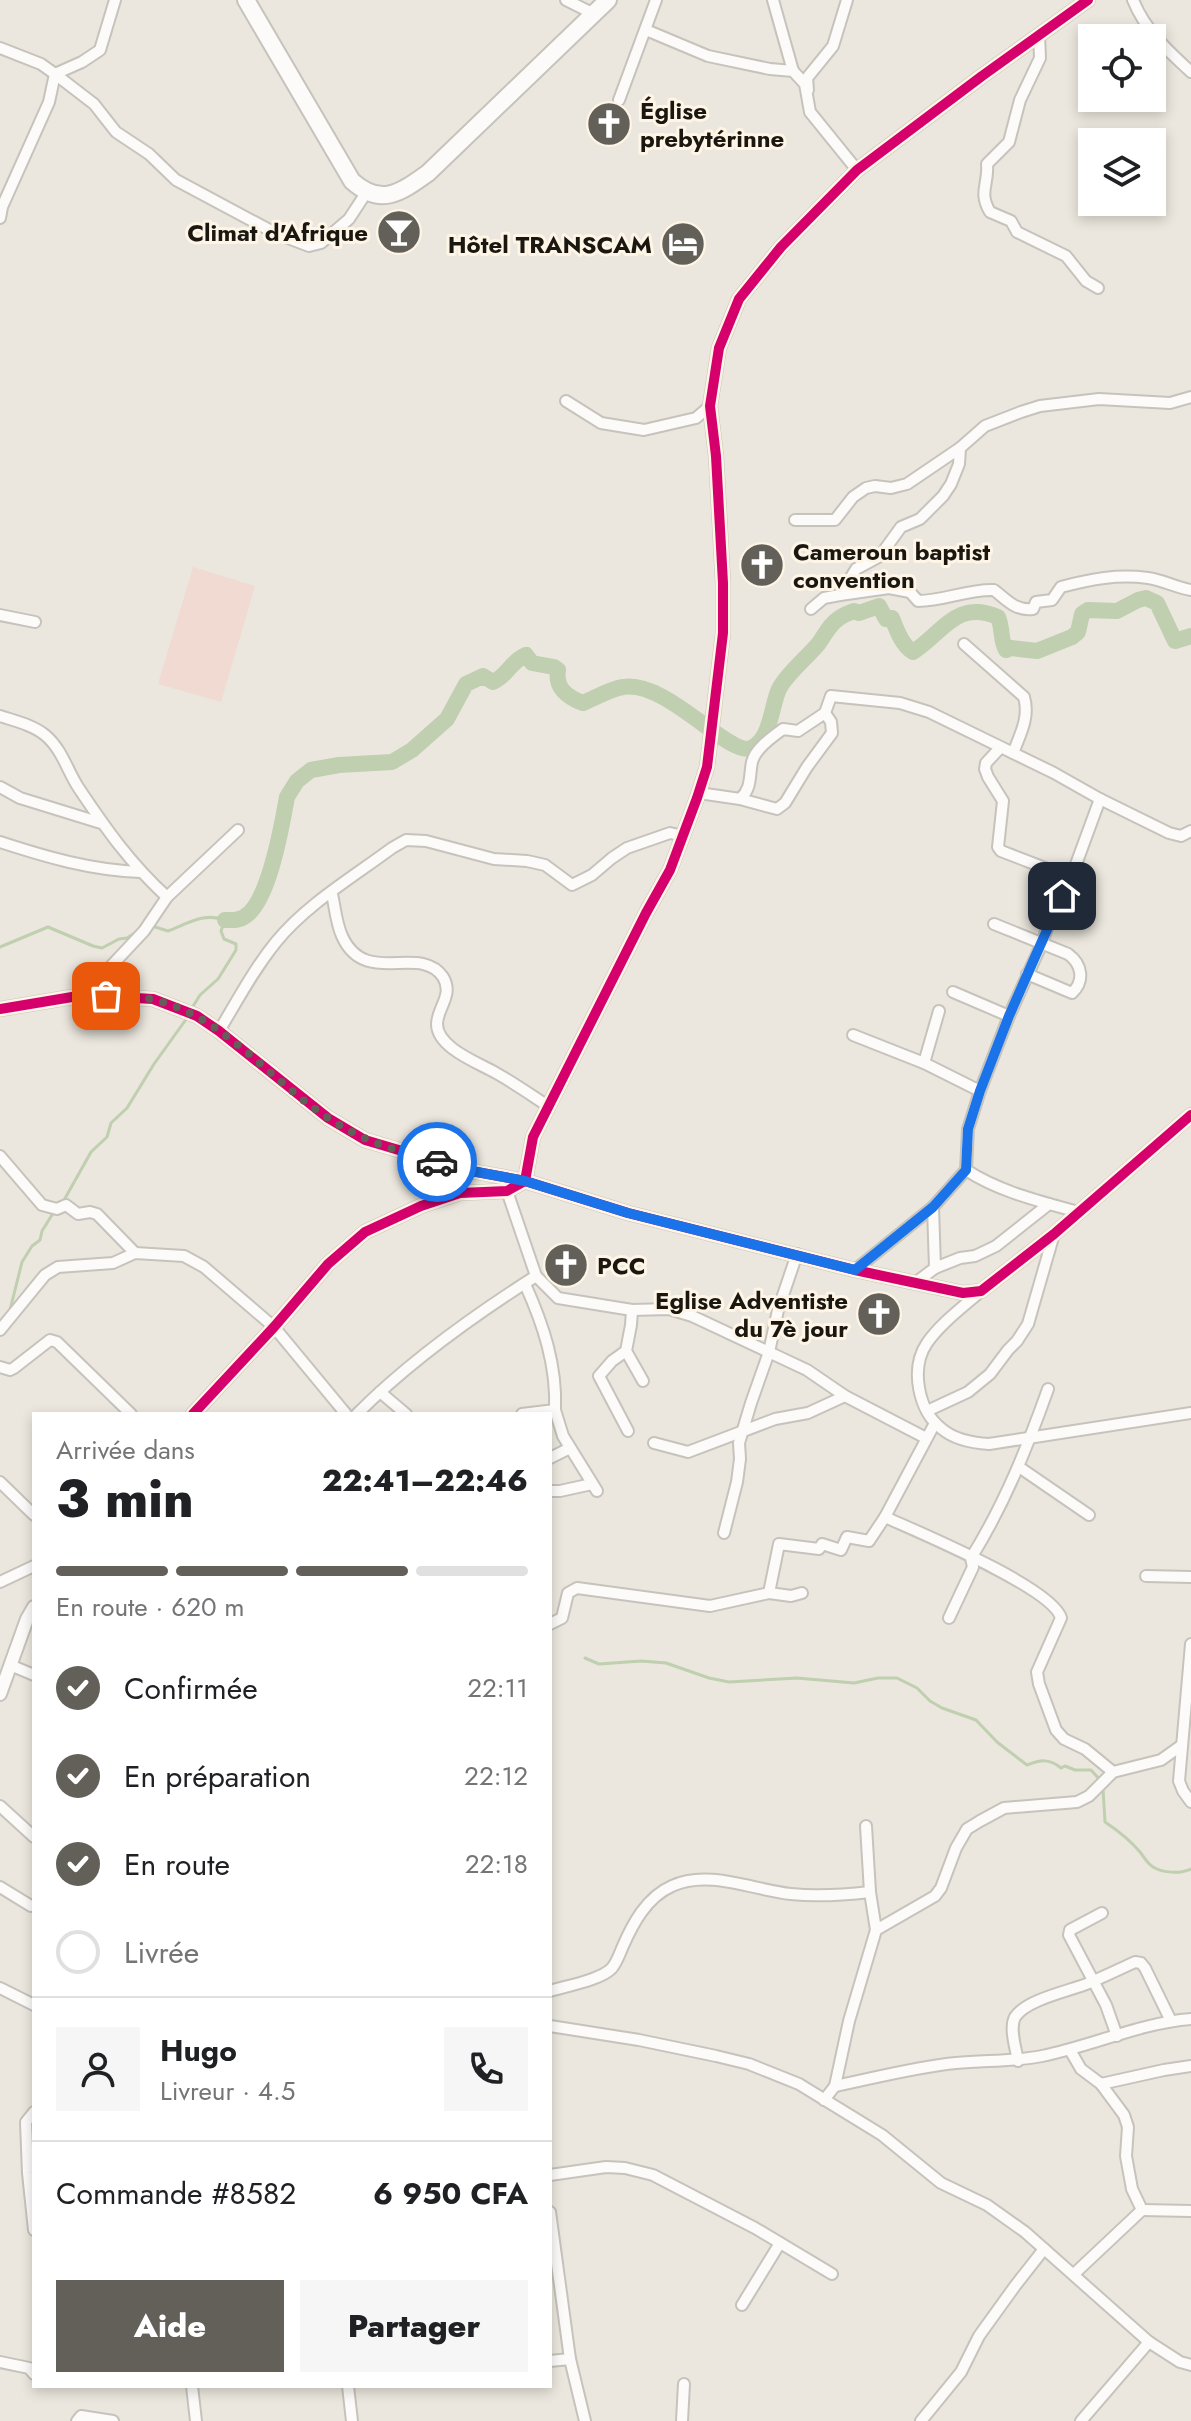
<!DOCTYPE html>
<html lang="fr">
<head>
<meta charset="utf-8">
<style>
	:root { --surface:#fff; --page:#f6f6f6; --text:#202124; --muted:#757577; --line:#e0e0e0; --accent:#636059 }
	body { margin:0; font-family:Jost,sans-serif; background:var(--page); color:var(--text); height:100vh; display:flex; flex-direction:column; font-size:30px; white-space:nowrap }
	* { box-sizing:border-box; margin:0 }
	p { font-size:26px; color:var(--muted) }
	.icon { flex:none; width:44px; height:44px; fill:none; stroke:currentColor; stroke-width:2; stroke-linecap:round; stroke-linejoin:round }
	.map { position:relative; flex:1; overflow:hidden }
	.drawer { position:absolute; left:32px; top:1412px; width:520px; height:976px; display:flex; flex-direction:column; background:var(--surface); border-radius:0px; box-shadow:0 4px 12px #0003 }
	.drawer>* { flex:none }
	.tools { position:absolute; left:1078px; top:24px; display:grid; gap:16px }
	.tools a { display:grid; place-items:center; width:88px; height:88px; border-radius:0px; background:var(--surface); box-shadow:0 4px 12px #0003; font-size:40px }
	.pin { position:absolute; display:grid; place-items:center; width:68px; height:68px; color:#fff; margin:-34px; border-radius:16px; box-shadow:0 4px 12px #0006 }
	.courier { position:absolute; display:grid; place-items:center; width:80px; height:80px; margin:-40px; border:6px solid #1a73e8; border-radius:50%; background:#fff; color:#222; box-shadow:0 2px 10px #0007 }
	.summary em { font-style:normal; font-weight:800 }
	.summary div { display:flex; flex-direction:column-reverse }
	.summary { display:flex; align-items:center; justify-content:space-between; height:136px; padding:0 24px }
	h1 { font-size:52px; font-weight:800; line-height:60px }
	.bar { display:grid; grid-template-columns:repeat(4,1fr); gap:12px 8px; align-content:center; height:96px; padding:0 24px }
	.bar i { height:10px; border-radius:6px; background:var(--line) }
	.bar .on { background:var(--accent) }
	.bar p { grid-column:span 4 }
	.line { display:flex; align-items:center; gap:20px; padding:0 24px; border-top:2px solid var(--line) }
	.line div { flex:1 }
	.round { display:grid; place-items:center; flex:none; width:84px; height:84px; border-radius:0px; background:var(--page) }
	ol { padding:0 24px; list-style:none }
	li { display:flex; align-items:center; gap:24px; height:88px }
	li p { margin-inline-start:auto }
	li .icon { padding:8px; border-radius:50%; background:var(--accent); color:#fff; stroke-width:4 }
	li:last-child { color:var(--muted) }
	li i { width:44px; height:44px; border:4px solid var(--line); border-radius:50% }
	.primary-button { display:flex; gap:16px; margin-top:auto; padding:16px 24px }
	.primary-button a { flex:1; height:92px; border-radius:0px; background:var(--accent); color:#fff; font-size:32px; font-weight:800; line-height:92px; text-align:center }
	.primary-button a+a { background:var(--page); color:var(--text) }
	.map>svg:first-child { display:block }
	.green { fill:#f1dad1 }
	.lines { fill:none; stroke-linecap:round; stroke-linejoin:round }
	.stream { stroke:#bfcfaf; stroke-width:3 }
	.river { stroke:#bfcfaf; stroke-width:16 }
	.minor-casing { stroke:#c6c3bc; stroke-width:14 }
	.tertiary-casing { stroke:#c6c3bc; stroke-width:16 }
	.primary-casing { stroke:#c6c3bc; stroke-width:20 }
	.minor { stroke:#fcfbfa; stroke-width:10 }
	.tertiary { stroke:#fcfbfa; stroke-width:12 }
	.primary { stroke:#fcfbfa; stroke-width:16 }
	.cycleway-casing { stroke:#fef5e6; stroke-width:15 }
	.cycleway { stroke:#d6006c; stroke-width:10 }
	.done { stroke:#636059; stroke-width:8; stroke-dasharray:0 14.4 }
	.route { stroke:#1a73e8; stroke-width:10 }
	.labels { text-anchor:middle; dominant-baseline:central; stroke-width:6; stroke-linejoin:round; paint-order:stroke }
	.poi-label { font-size:24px; font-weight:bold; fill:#1a1711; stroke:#fef5e6; text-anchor:start }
</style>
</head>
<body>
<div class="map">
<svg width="1191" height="2421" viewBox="0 0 1191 2421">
	<rect width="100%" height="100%" fill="#ebe7de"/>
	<path class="green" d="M193,567L255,586L221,702L158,684Z"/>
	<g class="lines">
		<g class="stream">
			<path d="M152,926L168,931C187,924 204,912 225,920L221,931L224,939L236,944V950L218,979L200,995L192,1008"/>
			<path d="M0,947L48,927L93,946L102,948L119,939L127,938L138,931"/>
			<path d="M63,1202L91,1152L107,1137L111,1123L127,1108L154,1064L187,1018"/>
			<path d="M10,1310L22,1262L32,1246L40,1240L42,1231L55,1210"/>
			<path d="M585,1658L599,1664L641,1661L666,1663L709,1678L729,1682L797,1678L854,1683L878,1678H897L917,1688L930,1701L942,1708L976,1720L997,1742L1027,1765C1040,1760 1049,1758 1061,1768L1065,1766L1075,1770H1091L1101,1781"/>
			<path d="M1103,1789L1105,1822C1117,1830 1130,1840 1140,1852C1144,1857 1147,1863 1153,1867C1163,1873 1180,1874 1191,1869"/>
		</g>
		<path class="river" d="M225,920C232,920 238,921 244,917C269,903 282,825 287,797L297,781L311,770L339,765L392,762L412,750L447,719L466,684L483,676L493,682C507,676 511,661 526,655L532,663L554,667L558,670C555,688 567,697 583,703C595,698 610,689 623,687C666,679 730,758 751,748C771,740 771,706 779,689C787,673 808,657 819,643C825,635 829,625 838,619C842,615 849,613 854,611L859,613L879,606L886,619L892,618C897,631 902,645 913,652C943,633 956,599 998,617C1003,629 1000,639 1006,650L1011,648L1037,651L1072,637L1078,632L1082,614L1088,610L1117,611L1138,600L1146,598L1157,603L1175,641L1191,636"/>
		<g class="minor-casing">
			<g id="minor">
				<path d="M566,0L594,14"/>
				<path d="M773,0L793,71"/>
				<path d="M1133,0C1145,30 1167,50 1191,72"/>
				<path d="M646,30L708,56L770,69L793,71L805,84L810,112L857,170"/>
				<path d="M1039,35L1040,58L1020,100L1009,142L987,164C989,184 978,192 990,212L1011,221L1017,232L1066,256L1086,281L1098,288"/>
				<path d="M0,48L41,64L55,74L94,104L116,132L149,154L176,180L275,233L309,246L321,243L349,219L366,193"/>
				<path d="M808,90L807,78L833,46L847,0"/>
				<path d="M619,100L656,0"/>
				<path d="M0,218L2,207L49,102L55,74L82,62L100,50L115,0"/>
				<path d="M566,401L601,423L644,430L696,418L710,406"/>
				<path d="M795,520H835L853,497L866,488L875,486L891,488L907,484L960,448L985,426L1021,412L1040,406L1099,399L1170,403L1191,397"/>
				<path d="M840,595L889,588L910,592L918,601C944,601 968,589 994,590C1007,600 1015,611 1033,609L1036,602L1052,600L1061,587C1091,579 1117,574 1148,578C1163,580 1177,588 1191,590"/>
				<path d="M811,609L824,598L840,595L856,569L880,556L901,527L920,519L943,496L951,484L959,464L960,448"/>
				<path d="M0,615L35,622"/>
				<path d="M964,644L1024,697C1030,717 1020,735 1013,753"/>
				<path d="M0,716C15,721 33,725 45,735C62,749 67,770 78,787C106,829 130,863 167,897L144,931L84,995"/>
				<path d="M1000,748L986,763L985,769L988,777L1003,801L998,847L1001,851L1071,878"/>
				<path d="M0,787L20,798L101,823"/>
				<path d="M699,793L740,799L777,809L785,803L807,767L832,733L831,722L825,713L831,696L900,703L929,712L1054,773L1100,799L1169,833L1181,836L1191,831"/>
				<path d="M740,799C752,788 749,777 752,762C755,749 772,737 783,729L798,731L825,713"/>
				<path d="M0,842C46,857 90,870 140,872"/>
				<path d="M332,894C335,907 336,923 342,936C365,988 420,943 443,977C454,995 437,1008 437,1024C437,1048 479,1063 496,1073C514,1083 531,1095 548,1106"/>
				<path d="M167,897L238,830"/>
				<path d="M994,924L1068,954C1082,964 1085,981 1072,993L1027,974"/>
				<path d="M953,992L1009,1016"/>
				<path d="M219,1031C237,1001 254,969 276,942C307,904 353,877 392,848L406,840L426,841L494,859L527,861L545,865L572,885L592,875L612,858L627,848L670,833L683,836"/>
				<path d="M853,1035L924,1063L980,1091"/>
				<path d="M924,1063L939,1011"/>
				<path d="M0,1156L42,1205L57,1209L66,1205L78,1214L90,1212L97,1214L135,1253"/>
				<path d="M507,1191L536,1276L558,1298L632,1310L669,1309L692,1316L807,1370L845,1396L926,1438"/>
				<path d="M1078,1212C1039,1201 1000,1192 966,1170L968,1129L980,1091L1009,1016L1042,943L1052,914L1071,878L1100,799"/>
				<path d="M935,1268L960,1258L975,1256L996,1246L1049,1204"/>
				<path d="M855,1270L933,1207"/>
				<path d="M915,1283L935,1268L933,1207L966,1170"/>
				<path d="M981,1291C963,1307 941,1323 927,1343C910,1368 918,1411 942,1429C955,1440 973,1443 989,1444L1191,1413"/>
				<path d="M632,1310L631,1325L626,1351L643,1381"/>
				<path d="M0,1330L45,1275L58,1267L113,1263L135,1253L184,1256L204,1267L274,1327L346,1414"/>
				<path d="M626,1351L612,1361L599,1376L628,1431"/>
				<path d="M0,1367L10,1370L14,1368L50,1340L57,1342L131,1414"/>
				<path d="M380,1392L406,1414"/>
				<path d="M555,1410L563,1436L597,1491"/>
				<path d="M927,1411L968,1392L990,1374L1008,1350L1017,1341L1028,1324L1054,1234"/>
				<path d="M357,1414C410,1361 473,1316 536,1276"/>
				<path d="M522,1414L555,1410C557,1365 543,1324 525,1284"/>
				<path d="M654,1443L688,1452L775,1419L808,1413L845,1396"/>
				<path d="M550,1458L570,1448"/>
				<path d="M1019,1467L1089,1515"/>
				<path d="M0,1482L34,1515"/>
				<path d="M550,1491H560L592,1484"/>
				<path d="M885,1517C918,1532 1053,1588 1061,1618L1037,1672L1039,1684L1056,1730L1064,1739L1085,1749L1113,1772"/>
				<path d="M724,1533L737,1482L740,1459L739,1443L751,1403L769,1352L778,1310L797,1254"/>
				<path d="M1146,1576L1191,1577"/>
				<path d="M0,1582L34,1566"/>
				<path d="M769,1593L779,1544L819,1549L822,1544L841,1550L847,1537L869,1541L885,1517L935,1423"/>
				<path d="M949,1618L973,1567L971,1558C1004,1505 1027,1448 1048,1389"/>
				<path d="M550,1624L562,1618L568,1593L577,1588L710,1606L769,1593L791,1596L802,1593"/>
				<path d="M1191,1644L1179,1781L1183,1791L1191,1802"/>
				<path d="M10,1665L34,1675"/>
				<path d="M0,1806L34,1837"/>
				<path d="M866,1826L870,1892L876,1930"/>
				<path d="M0,1887L31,1906"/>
				<path d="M1102,1913L1070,1930L1069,1935L1106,2005L1117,2036"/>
				<path d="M0,1988L34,2005"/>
				<path d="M550,1991C566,1986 601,1980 612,1968C617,1962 620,1953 623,1946C633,1923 647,1897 672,1886C708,1869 753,1890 791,1894C818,1897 844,1895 870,1892"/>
				<path d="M550,2026L639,2040L716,2056L749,2064L799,2084L882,2135L941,2183L987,2205L1025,2232L1149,2342L1180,2362L1191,2365"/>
				<path d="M1070,2050L1081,2069L1101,2084L1124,2115L1128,2127L1126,2156L1132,2189L1142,2210L1074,2274"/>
				<path d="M1018,2061C1016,2049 1009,2028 1015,2017C1027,1999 1070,1991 1089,1983C1105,1976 1120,1969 1135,1962L1141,1963L1145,1968L1171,2021"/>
				<path d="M1101,2084L1164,2070L1191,2066"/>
				<path d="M835,2086C875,2078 915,2067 956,2063C985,2060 1013,2062 1042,2056C1092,2046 1140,2023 1191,2019"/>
				<path d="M824,2100L835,2086L849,2021L876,1930L935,1896L941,1888L956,1848L967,1829L980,1821L1004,1808L1077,1802L1089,1796L1113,1772L1161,1760L1182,1745"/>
				<path d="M34,2112L26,2122L28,2173L34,2230"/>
				<path d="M550,2175L606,2167L625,2168L653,2175L755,2228L832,2274"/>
				<path d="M1142,2210L1191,2211"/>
				<path d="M550,2212L570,2359L585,2421"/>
				<path d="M742,2305L780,2243"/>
				<path d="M550,2361L570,2359"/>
				<path d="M0,2362L29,2368L34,2374"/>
				<path d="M192,2386L196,2421"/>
				<path d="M348,2386L352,2421"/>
				<path d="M77,2421L81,2416L113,2421"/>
				<path d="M682,2421L684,2384"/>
				<path d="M921,2421L961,2372L979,2336L1015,2286L1044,2249"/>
				<path d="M1081,2421L1149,2342"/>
			</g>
		</g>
		<g class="tertiary-casing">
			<g id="tertiary">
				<path d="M0,1009L84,995L153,999L197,1016L219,1031L328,1118L365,1140L466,1170L525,1181L628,1213L855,1270L963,1293L981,1291L1054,1234L1191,1115"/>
				<path d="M193,1414L274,1327L328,1264L365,1232L421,1206L460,1193L507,1191L525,1181L533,1137L646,913L670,870L697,798L707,767L723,633V583L716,456L710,406L719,348L739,299L781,247L857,170L982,76L1088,0"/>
				<path d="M0,1694L27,1619L34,1607"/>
			</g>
		</g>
		<g class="primary-casing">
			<path id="primary" d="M246,0L352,181C381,207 400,193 428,173L608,0"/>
		</g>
		<use href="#minor" class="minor"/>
		<use href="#tertiary" class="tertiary"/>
		<use href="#primary" class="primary"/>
		<g class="cycleway-casing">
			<g id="cycleway">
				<path d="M0,1009L84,995L153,999L197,1016L219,1031L328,1118L365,1140L466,1170L525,1181L628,1213L855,1270L963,1293L981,1291L1054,1234L1191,1115"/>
				<path d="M193,1414L274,1327L328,1264L365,1232L421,1206L460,1193L507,1191L525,1181L533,1137L646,913L670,870L697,798L707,767L723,633V583L716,456L710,406L719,348L739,299L781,247L857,170L982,76L1088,0"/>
			</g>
		</g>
		<use href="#cycleway" class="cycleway"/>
	</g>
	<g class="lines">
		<path class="done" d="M106,996C122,997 139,996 155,1000C225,1017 271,1082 330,1119C363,1141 399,1152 437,1162"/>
		<path class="route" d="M437,1162L466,1170L525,1181L628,1213L855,1270L933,1207L966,1170L968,1129L980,1091L1009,1016L1062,896"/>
	</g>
	<defs>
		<g id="church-disc" transform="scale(2.3)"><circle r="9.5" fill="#636059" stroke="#fef5e6"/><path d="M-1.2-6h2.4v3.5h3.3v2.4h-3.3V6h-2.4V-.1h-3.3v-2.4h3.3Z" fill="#fff"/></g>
		<g id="bar-disc" transform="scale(2.3)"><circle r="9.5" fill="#636059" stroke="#fef5e6"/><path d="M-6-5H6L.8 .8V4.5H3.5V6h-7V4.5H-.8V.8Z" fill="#fff"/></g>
		<g id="hotel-disc" transform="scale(2.3)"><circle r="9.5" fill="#636059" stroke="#fef5e6"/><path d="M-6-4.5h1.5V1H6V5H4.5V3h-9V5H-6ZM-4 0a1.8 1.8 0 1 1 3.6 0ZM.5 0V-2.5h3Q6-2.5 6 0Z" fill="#fff"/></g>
	</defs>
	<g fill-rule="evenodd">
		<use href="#church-disc" x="609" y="124"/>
		<use href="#bar-disc" x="399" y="232"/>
		<use href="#hotel-disc" x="683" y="244"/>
		<use href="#church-disc" x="762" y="565"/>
		<use href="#church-disc" x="566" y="1265"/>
		<use href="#church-disc" x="879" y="1314"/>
	</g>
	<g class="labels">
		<g class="poi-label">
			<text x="640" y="110">Église<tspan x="640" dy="28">prebytérinne</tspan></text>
			<text x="368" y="232" text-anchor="end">Climat d'Afrique</text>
			<text x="652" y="244" text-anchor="end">Hôtel TRANSCAM</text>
			<text x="793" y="551">Cameroun baptist<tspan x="793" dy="28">convention</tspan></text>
			<text x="597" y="1265">PCC</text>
			<text x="848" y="1300" text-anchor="end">Eglise Adventiste<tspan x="848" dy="28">du 7è jour</tspan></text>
		</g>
	</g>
</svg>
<div class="tools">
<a><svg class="icon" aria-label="locate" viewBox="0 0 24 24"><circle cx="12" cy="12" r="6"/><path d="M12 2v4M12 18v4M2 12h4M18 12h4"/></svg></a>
<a><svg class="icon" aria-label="layers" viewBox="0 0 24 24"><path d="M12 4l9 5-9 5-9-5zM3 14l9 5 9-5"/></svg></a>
</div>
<div class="pin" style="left:106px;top:996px;background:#ea580c"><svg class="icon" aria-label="bag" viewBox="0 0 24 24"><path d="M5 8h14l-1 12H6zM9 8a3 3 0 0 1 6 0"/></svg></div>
<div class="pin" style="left:1062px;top:896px;background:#1f2937"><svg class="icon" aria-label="home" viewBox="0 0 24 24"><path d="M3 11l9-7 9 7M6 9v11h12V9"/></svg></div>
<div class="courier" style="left:437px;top:1162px"><svg class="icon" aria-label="car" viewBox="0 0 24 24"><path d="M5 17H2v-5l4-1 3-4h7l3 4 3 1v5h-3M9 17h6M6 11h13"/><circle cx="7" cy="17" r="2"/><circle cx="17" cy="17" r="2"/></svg></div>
<section class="drawer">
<div class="summary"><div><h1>3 min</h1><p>Arrivée dans</p></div><em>22:41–22:46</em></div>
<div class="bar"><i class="on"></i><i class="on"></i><i class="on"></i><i></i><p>En route · 620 m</p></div>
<ol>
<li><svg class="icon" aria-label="check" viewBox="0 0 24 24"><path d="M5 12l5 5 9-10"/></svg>Confirmée<p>22:11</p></li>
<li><svg class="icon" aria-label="check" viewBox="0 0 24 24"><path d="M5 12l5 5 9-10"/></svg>En préparation<p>22:12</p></li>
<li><svg class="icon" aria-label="check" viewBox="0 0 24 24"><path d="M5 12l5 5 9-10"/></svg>En route<p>22:18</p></li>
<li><i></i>Livrée</li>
</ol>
<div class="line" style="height:144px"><a class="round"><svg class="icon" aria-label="person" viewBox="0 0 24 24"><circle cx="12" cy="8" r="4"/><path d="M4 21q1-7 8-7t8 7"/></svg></a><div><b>Hugo</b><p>Livreur · 4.5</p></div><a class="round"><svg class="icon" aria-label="phone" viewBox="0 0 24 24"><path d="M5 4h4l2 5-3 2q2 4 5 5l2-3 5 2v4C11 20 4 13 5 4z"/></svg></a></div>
<div class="line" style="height:104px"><div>Commande #8582</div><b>6 950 CFA</b></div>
<div class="primary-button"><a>Aide</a><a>Partager</a></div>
</section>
</div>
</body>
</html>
